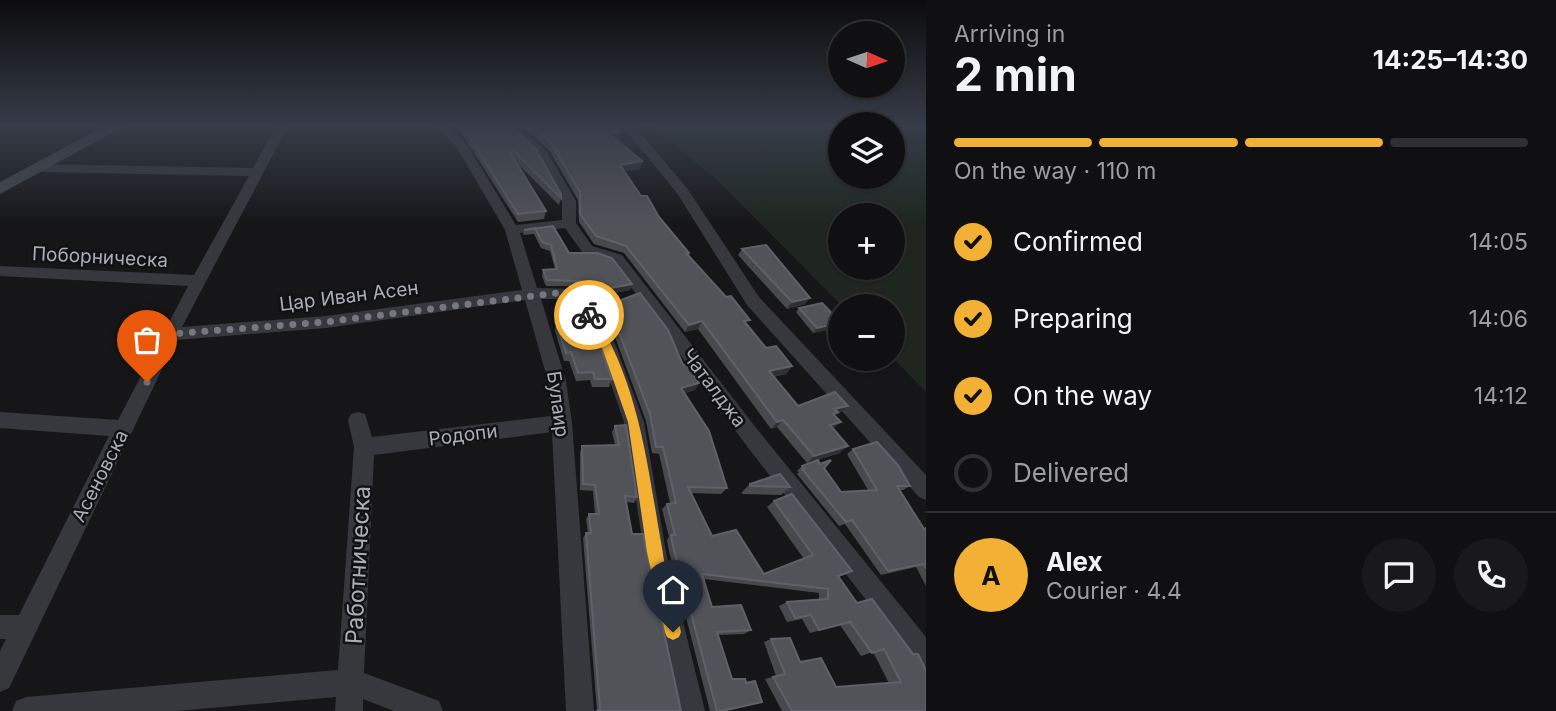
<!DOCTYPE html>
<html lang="en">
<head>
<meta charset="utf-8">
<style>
	:root { --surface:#101012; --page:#19191b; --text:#f1f3f6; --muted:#9c9d9f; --line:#303032; --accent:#f2b134 }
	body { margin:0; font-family:Inter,sans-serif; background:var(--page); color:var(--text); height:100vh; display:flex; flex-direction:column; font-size:26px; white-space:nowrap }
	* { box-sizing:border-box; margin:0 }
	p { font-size:23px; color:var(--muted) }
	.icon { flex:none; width:38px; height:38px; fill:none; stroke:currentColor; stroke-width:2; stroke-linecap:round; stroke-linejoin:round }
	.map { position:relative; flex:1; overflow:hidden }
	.drawer { display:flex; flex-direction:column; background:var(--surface); width:630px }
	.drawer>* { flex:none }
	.needle { width:46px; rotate:93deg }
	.tools { position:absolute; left:828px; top:21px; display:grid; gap:14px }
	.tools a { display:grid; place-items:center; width:77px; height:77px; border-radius:50%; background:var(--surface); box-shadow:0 2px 5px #0004,0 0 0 2px var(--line); font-size:35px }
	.pin { position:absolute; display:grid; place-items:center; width:60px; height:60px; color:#fff; margin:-72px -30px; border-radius:50% 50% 50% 0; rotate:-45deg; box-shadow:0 0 7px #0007 }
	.pin .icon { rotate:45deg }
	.courier { position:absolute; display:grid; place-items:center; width:70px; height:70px; margin:-35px; border:5px solid #f2b134; border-radius:50%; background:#fff; color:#222; box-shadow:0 2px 9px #0007 }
	.summary em { font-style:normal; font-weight:700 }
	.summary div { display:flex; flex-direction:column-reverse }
	.summary { display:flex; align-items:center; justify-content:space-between; height:119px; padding:0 28px }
	h1 { font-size:46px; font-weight:700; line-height:52px }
	.bar { display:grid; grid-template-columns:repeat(4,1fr); gap:10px 7px; align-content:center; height:84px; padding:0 28px }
	.bar i { height:9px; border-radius:5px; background:var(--line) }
	.bar .active { background:var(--accent) }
	.bar p { grid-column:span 4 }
	.line { display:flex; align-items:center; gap:18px; padding:0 28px; border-top:2px solid var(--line) }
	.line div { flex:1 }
	.round { display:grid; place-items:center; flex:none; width:74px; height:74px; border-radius:37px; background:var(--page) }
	ol { padding:0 28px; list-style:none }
	li { display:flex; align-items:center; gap:21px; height:77px }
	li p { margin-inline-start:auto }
	li .icon { padding:7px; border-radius:50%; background:var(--accent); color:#111; stroke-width:4 }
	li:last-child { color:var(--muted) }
	li i { width:38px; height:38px; border:4px solid var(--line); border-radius:50% }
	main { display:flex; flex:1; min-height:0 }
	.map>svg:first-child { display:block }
	.green { fill:#1e261f; fill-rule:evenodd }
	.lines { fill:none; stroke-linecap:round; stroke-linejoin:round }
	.minor { fill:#37383d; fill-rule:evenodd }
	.secondary { fill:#45474d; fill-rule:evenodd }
	.wall { fill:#47494d }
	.shaded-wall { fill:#2f3033 }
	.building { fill:#525359; stroke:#5f6168; stroke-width:2 }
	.route { fill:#f2b134 }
	.done { stroke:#757880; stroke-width:7; stroke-dasharray:0 12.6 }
	.labels { text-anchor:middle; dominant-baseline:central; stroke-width:5; stroke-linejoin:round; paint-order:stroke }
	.street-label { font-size:19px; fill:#a8adb8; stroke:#111113 }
	.near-street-label { font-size:23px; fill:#a8adb8; stroke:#111113 }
</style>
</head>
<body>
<main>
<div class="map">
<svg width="926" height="711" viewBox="0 0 926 711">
	<rect width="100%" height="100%" fill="#161618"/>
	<path class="green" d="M651,126H840V177H892L893,126H926V392L893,358L892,306H842L717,180ZM840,215H892V268H840Z"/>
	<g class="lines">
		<g class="minor">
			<path d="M276,126H288L182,327L326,316L522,290L505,230L456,146L435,126H447L465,142L516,225L562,220V201L536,154L505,126H518L547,152L576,201V223L592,246L622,255L757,429L926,637V670L917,666L743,441L612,261L582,252L565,228L520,233L537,288L579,289L613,338L644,422L666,552L705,711H677L644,552L624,422L596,340L569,299H541L566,381L572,423L594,711H566L552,432L374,455L364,673L439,701L443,711H394L363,699V711H335L336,697L177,711H12L16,701L26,697L338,670L354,447L348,420L351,414L358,412L365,414L372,437L551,416L548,381L525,300L326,328L176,340L9,688L0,692V651L6,639H0V615H19L109,436L0,428V412L118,420L188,286L0,276V266L194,275L249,176L39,172L33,168L39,164L253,168Z"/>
			<path d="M622,126H634L687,188L759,297L926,475V500L919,497L747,305L677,193Z"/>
		</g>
		<path class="secondary" d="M105,126H125L0,194V182Z"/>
	</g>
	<g class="wall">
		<path d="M457,126H510L561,198L559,205L515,161L546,211L544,219L518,222Z"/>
		<path d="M522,126H614L618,138L615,139L642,161L640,169L625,171L641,196L689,253L688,255L766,348L792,366L786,374L773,377L798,406L840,413L835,415L833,429L840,453L807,463L777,427L771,429L698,329L685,332L624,253L594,244L579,222L578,200L549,150Z"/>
		<path d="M553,226L569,253L632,284L630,290L588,298L579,286H546L542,276L543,270L555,269L550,251L541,248L534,234L523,235L524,230Z"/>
		<path d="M742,249L805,304L787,309L738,255Z"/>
		<path d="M602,307L683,365L699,383L695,390L685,393L727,488L721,494L691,493L712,536L764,574L804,559L767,507L774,501L852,571L839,577L926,711H782L765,679L776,676L764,642L771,639L800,662L836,687L889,683L873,652L861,656L840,625L810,633L802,619L787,622L779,606L787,602L819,600V593L704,579L712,607L751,630L744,634L718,635L722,711H710L669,551L667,540L669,537L662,509L667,504L670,503L659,454L652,453L646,421L615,337L600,314Z"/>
		<path d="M799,308L840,322V324L837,328L813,333L796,312Z"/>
		<path d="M556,322L612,379L609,387H592L590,380L576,381L569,361H564L555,331Z"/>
		<path d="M615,426L637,497L634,503L626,502L632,534L680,710L597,711L583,538L586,533H588L586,519L589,514H595L593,491L580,490V453L582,446L615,445L612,432Z"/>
		<path d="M853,449L910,486L903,490H899L924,529L926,528V586L916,567L881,575L845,524L839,526L797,474L799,472L797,471L802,466L824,468L841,492L868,490L847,454Z"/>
		<path d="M750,484L790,487L781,495L742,494V492Z"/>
	</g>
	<g class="shaded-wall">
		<path d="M620,131L618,138L607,141L609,134Z"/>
		<path d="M642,161L640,169L618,172L620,165Z"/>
		<path d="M632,284L630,290L588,298L590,292Z"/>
		<path d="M810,298L805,304L787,309L792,302Z"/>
		<path d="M702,321L698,329L685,332L689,325Z"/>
		<path d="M840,323L837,328L813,333L817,328Z"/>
		<path d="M792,366L786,374L763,379L769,371Z"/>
		<path d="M699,383L695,390L677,395L681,388Z"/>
		<path d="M848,406L840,413L836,414L831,419L834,409Z"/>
		<path d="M783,420L777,427L771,429L777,422Z"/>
		<path d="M841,422L833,429L830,425Z"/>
		<path d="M848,446L840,453L807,463L814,456Z"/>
	</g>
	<g class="building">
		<path d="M462,126H510L535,148L561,194V198L514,151L511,154L546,211L518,214Z"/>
		<path d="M531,126H614L620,131L609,134L642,161L620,165L641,196H647L659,217L689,253L687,254L726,297L731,296L750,320L744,321L766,348L776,346L792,366L769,371L798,406L835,392L848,406L834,409L838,412L833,414L841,422L830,425L848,446L814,456L783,420L777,422L702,321L689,325L626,246L596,236L580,214V192L550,142Z"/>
		<path d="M553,226L569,253H597L612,258L632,284L590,292L580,281L547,280L543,270L557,269L551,245L542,242L535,228L524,230Z"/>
		<path d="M766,245L810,298L792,302L742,249Z"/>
		<path d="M640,293L668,330L683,365L686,364L699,383L681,388L709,431L727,488L688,487L712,536L736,530L764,574L813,555L774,501L792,494L852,571L838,576L857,603L872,599L913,654H918L926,670V711H792L773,677L785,674L771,639L790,638L800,662L821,658L836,687L901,682L884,649L872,653L850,622L819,630L811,615L795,618L787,602L828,599V589L702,574L712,607L741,605L751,630L717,632L732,679H745L746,683L755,681L762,702L722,711H717L673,546L671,535H675L667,504L676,503L663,447H656L650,414L618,330L602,307Z"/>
		<path d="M822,303L840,322V323L817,328L799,308Z"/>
		<path d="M583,312L596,333L612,379H595L593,372L578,373L571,352L566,353L556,322Z"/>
		<path d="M626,425L637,497L625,496L632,534H643L681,711H597L600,709L586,533H591L589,514H599L595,485L583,484L582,446L619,445L615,426Z"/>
		<path d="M877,442L898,465L910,486H897L924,529L926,528V568L923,564L888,571L852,520L846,522L802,469H804L802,466L818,460L820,464L831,460L824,468L841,492L877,490L853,449Z"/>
		<path d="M780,474L790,487L750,486V484Z"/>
	</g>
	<linearGradient id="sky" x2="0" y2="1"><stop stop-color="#0c0c0d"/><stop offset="0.56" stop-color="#363c48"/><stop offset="1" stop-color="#363c48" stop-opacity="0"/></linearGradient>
	<rect width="926" height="225" fill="url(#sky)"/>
	<path class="route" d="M589,311L593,312C640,386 647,464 662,548C666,576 675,604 681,632L679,637L673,640L667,637L665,632L647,552L628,422L599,339L584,315Z"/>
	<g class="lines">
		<path class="done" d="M147,382L170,334L326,322L565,292L576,295L589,315"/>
	</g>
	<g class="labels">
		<g class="street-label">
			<text transform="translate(100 257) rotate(3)">Поборническа</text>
			<text transform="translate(349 296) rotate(-7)">Цар Иван Асен</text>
			<text transform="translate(714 388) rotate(53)">Чаталджа</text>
			<text transform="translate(558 404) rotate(82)">Булаир</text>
			<text transform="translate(463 435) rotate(-7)">Родопи</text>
			<text transform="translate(100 476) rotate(-63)">Асеновска</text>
		</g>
		<g class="near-street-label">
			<text transform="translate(358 565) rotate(-87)">Работническа</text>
		</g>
	</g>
</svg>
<div class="tools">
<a><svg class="needle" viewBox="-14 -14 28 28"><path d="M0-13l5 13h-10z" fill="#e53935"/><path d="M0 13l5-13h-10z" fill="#9c9d9f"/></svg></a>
<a><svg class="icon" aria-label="layers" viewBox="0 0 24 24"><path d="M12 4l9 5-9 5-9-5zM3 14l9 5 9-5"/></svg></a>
<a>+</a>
<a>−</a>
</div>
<div class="pin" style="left:147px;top:382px;background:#ea580c"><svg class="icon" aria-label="bag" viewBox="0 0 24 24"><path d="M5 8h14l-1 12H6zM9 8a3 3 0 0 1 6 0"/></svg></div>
<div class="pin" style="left:673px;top:632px;background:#1f2937"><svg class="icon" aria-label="home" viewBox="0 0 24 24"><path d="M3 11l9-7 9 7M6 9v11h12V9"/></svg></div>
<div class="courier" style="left:589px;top:315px"><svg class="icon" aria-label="bike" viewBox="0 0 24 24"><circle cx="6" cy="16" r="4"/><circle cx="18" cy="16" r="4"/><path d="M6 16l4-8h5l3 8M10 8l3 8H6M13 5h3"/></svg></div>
</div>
<section class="drawer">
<div class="summary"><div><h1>2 min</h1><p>Arriving in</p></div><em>14:25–14:30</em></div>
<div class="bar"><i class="active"></i><i class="active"></i><i class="active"></i><i></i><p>On the way · 110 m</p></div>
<ol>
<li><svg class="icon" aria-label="check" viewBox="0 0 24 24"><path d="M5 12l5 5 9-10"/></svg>Confirmed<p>14:05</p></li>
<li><svg class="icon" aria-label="check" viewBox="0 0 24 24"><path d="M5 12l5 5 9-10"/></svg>Preparing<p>14:06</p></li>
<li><svg class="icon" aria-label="check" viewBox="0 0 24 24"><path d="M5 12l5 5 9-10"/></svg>On the way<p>14:12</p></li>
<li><i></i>Delivered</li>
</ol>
<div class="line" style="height:126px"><b class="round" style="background:var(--accent);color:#111">A</b><div><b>Alex</b><p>Courier · 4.4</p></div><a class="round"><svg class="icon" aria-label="chat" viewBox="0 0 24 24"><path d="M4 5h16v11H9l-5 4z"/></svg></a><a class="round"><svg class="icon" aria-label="phone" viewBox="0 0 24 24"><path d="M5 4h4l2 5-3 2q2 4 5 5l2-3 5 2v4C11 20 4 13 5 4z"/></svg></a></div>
</section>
</main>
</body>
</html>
